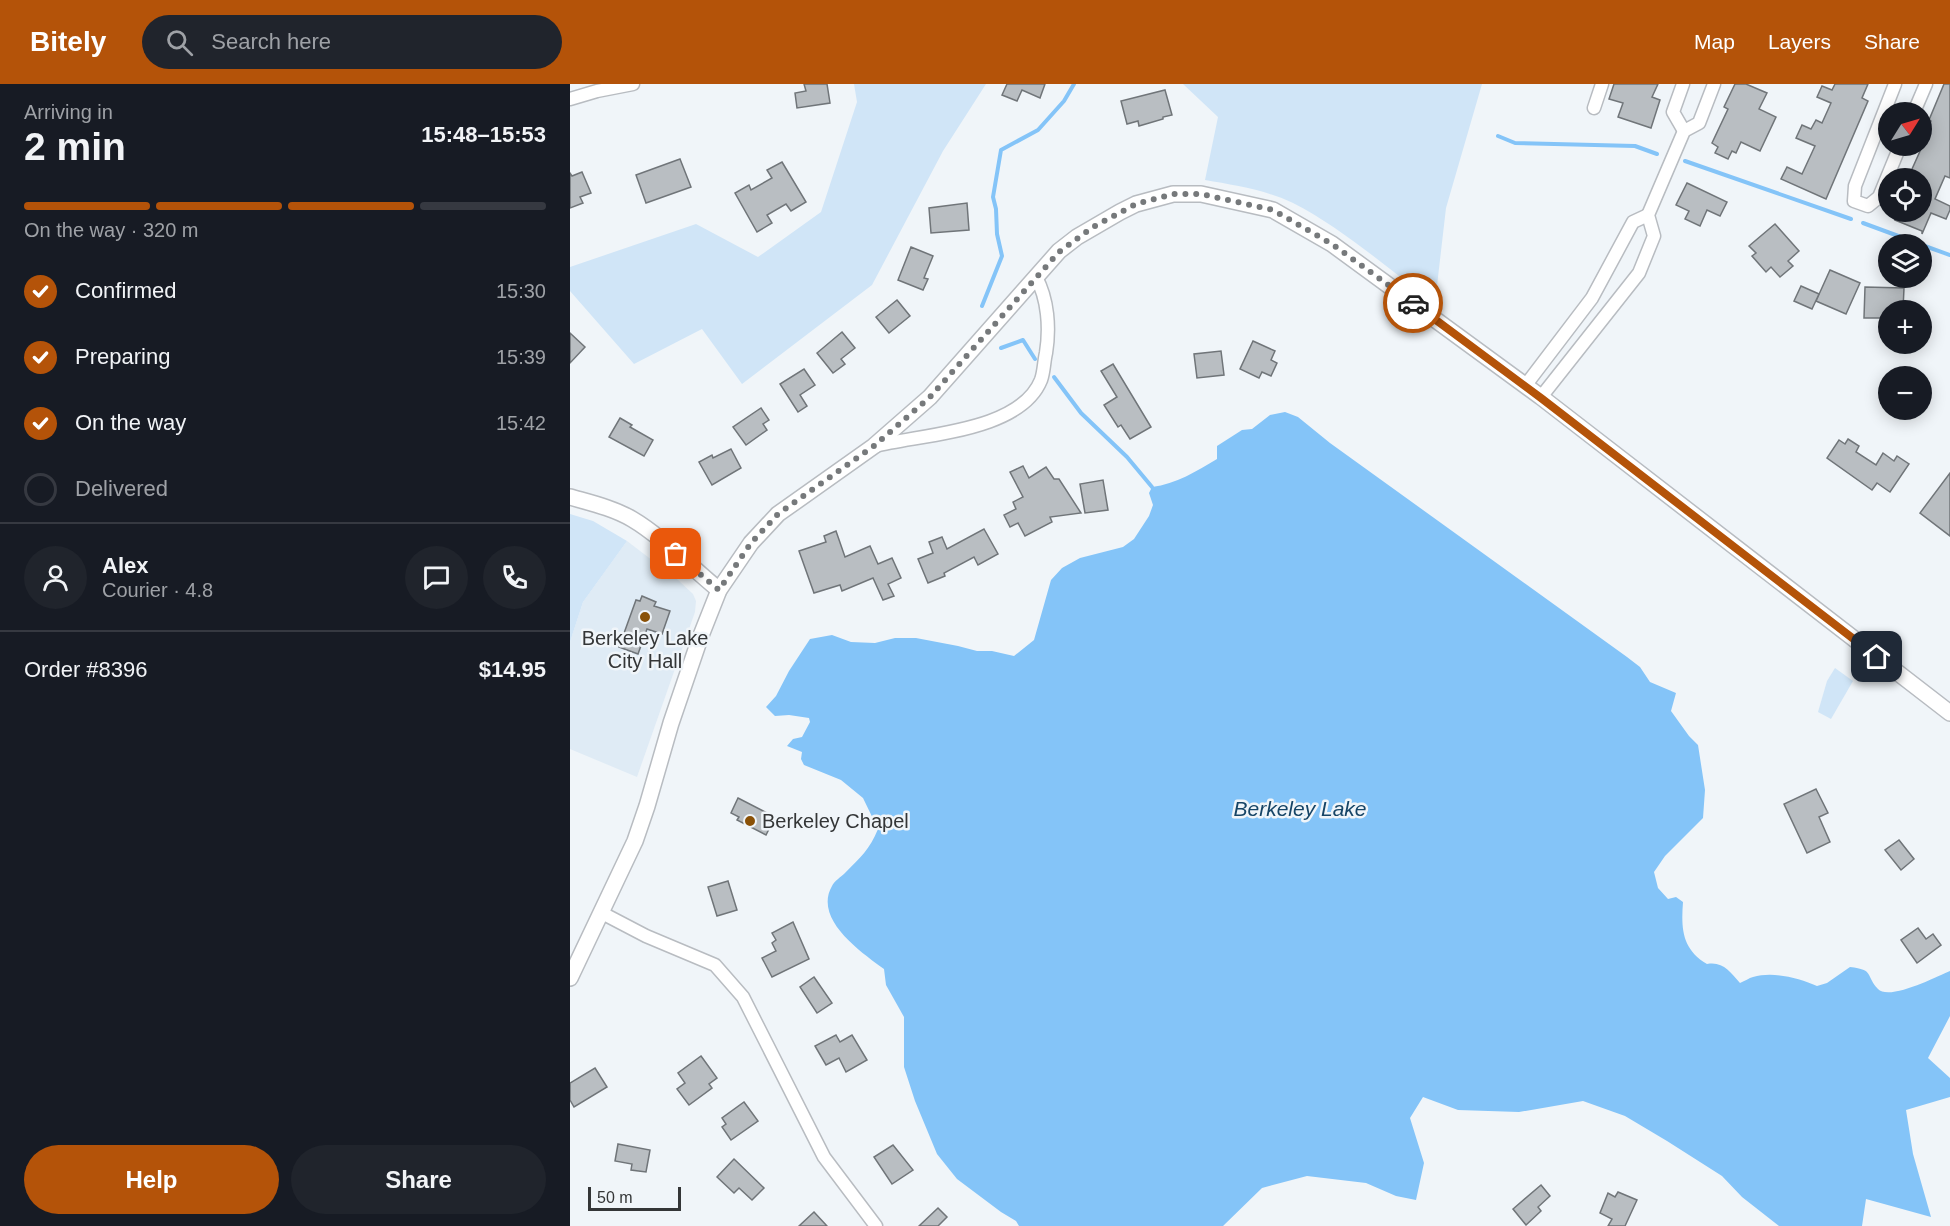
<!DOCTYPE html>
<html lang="en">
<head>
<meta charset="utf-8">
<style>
	:root { --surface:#171b24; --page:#20242c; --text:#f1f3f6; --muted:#9ea1a6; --line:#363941; --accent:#b45309 }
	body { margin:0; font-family:Arial,sans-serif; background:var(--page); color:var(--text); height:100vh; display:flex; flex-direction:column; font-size:22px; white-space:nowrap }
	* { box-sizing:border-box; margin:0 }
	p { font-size:20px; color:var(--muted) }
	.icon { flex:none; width:33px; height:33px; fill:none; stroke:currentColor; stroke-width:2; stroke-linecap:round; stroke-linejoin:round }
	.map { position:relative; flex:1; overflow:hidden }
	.drawer { display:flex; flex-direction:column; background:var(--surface); width:570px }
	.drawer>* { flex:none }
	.needle { width:39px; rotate:53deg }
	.fabs { position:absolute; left:1308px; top:18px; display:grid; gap:12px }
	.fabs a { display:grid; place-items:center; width:54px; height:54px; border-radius:50%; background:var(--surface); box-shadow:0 3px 15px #0003; font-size:30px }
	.scale { position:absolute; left:18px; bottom:15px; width:93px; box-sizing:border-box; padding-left:6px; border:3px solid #343637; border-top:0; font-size:16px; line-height:21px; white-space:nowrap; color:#343637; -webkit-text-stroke:4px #f0f5f9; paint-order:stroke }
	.pin { position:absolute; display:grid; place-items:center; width:51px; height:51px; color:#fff; margin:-26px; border-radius:12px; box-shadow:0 3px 9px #0006 }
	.courier { position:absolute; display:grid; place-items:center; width:60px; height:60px; margin:-30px; border:4px solid #b45309; border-radius:50%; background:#fff; color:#222; box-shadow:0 2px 8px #0007 }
	.summary em { font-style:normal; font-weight:600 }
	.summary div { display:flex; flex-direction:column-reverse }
	.summary { display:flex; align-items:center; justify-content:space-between; height:102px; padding:0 24px }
	h1 { font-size:39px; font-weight:600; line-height:45px }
	.bar { display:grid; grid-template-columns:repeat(4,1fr); gap:9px 6px; align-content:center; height:72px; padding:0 24px }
	.bar i { height:8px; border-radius:4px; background:var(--line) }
	.bar .on { background:var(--accent) }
	.bar p { grid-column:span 4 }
	.line { display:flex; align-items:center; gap:15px; padding:0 24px; border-top:2px solid var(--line) }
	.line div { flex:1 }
	.round { display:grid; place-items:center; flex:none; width:63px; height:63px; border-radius:32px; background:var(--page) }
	ol { padding:0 24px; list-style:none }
	li { display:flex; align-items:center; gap:18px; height:66px }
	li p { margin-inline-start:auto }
	li .icon { padding:6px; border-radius:50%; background:var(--accent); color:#fff; stroke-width:4 }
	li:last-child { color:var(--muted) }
	li i { width:33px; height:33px; border:3px solid var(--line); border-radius:50% }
	.action { display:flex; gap:12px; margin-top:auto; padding:12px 24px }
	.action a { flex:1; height:69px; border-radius:36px; background:var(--accent); color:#fff; font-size:24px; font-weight:600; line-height:69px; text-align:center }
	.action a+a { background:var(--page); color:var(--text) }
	header { display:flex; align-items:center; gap:36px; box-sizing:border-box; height:84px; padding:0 30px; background:var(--accent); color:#fff }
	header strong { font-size:28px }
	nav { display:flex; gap:33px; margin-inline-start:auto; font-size:21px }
	.search { width:420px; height:54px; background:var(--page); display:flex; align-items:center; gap:15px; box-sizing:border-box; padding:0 21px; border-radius:33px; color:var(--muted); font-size:22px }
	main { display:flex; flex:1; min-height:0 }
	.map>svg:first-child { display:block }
	.built { fill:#dfebf5 }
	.green { fill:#d0e5f7 }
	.water { fill:#84c4f8 }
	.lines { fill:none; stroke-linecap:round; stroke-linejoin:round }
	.stream { stroke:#84c4f8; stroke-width:4 }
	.building { fill:#b9bec2; stroke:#707579; stroke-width:1.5 }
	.minor-casing { stroke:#b8bcc1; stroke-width:15 }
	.tertiary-casing { stroke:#b8bcc1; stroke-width:18 }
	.minor { stroke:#fff; stroke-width:12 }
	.tertiary { stroke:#fff; stroke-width:15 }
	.done { stroke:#76797b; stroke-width:6; stroke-dasharray:0 10.8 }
	.route { stroke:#b45309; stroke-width:8 }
	.poi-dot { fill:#8a5107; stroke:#f0f5f9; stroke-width:2 }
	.labels { text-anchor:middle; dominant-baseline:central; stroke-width:5; stroke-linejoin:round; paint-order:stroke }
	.poi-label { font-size:20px; fill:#343637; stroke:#f0f5f9 }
	.water-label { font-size:21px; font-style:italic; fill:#164567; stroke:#f0f5f9 }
</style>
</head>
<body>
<header>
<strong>Bitely</strong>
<div class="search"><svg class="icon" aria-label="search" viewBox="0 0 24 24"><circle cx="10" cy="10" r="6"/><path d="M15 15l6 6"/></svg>Search here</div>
<nav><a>Map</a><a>Layers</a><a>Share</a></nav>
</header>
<main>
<section class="drawer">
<div class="summary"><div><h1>2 min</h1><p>Arriving in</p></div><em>15:48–15:53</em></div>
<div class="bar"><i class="on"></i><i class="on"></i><i class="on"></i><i></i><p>On the way · 320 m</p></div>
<ol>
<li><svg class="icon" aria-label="check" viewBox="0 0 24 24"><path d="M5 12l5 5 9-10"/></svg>Confirmed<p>15:30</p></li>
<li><svg class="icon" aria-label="check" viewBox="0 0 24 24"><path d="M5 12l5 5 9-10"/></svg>Preparing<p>15:39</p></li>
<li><svg class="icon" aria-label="check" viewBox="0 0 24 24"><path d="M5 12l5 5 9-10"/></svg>On the way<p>15:42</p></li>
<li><i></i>Delivered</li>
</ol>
<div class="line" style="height:108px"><a class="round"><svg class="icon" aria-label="person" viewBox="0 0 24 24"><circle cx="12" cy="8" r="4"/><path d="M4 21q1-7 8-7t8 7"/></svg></a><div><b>Alex</b><p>Courier · 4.8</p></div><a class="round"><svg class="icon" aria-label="chat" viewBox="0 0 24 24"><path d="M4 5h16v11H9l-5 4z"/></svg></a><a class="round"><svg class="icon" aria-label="phone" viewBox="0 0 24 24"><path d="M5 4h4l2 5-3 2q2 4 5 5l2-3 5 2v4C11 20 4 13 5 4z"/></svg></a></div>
<div class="line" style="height:78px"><div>Order #8396</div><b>$14.95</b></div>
<div class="action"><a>Help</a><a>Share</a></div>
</section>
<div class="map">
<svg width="1380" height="1142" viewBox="0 0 1380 1142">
	<rect width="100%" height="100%" fill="#f0f5f9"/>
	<path class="built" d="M57,457L108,496L123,510L126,517L125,528L67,693L0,665V558L13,518Z"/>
	<g class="green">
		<path d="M284,0H416L373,67L302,201L172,300L132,245L64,280L0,207V183L126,140L188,173L251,128L287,18Z"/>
		<path d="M613,0H912L876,124L865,219C819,186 774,145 723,119C696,106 664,101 635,96L648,33Z"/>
		<path d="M0,430L23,437L57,457L13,518L0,558Z"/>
		<path d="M1265,584L1283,597L1261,635L1248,628L1257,597Z"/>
	</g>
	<path class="water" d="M715,328L728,333L760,359L1057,573L1070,583L1080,598L1106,609L1101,627L1119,652L1128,661L1135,706L1133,734L1095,772L1084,788L1088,804L1098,815L1106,813L1113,818C1111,845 1112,865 1137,880C1153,877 1160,888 1170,899C1175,897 1179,894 1183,893C1203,887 1229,894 1247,902L1257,899L1280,883C1305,886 1295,891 1308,905C1319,917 1366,893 1380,887V932L1358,974L1380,994V1013L1336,1026L1343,1070L1361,1133L1296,1115L1292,1142H1209L1172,1113L1152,1092L1097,1057L1055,1032L1013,1017L949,1028L888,1026L853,1013L840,1034L854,1079L846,1116L826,1112L796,1099L737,1092L692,1104L653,1142H449L446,1137L431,1128L387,1095L367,1070L345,1017L334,983V933L316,901L314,885C291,868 243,835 262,802C264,797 271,793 275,789C290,774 300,765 308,745L293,714L271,696L234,681L231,675L232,668L217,662L223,655L232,653L240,638L239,634L219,631L205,632L196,623L206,612L219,587L240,555L262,551L281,558L305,559L325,554H346L388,562L407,567H422L444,572L464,556L481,496L492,484L510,474L553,463L564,455L579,432L583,421L579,409L582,403C606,400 627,387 647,375V362L672,346L682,345L700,331Z"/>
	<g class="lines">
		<g class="stream">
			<path d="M928,52L945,59L1065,62L1087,70"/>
			<path d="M1115,77L1281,135"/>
			<path d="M1293,139L1350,160"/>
			<path d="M1352,161L1380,171"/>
			<path d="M412,222L432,172L427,150L426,125L423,113L431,66L468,46L494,17L504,0"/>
			<path d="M431,264L453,256L465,275"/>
			<path d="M484,293L511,329L557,373L582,403"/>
		</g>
	</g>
	<g class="building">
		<path d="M234,0H257L260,19L227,24L225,9L236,7Z"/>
		<path d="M437,0H475L470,14L452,6L447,17L432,11Z"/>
		<path d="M1044,0H1088L1082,13L1090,16L1081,44L1048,33L1053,19L1039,15Z"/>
		<path d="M1165,0H1176L1197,9L1189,25L1206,33L1190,67L1171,58L1166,69L1162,67L1158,75L1145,69L1148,63L1142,59L1158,25L1154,23Z"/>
		<path d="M1265,0H1298L1292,14L1298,17L1256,115L1211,95L1217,83L1232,90L1245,62L1226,54L1232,41L1241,45L1246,36L1252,39L1261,19L1247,13L1252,2L1262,6Z"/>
		<path d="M1374,0H1380V94L1375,92L1365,115L1380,122V126L1376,135L1361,129L1352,150V147L1325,136L1329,128H1352V94H1338L1355,56H1353L1361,37L1359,36Z"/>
		<path d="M595,6L602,31L593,33V35L569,42L568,37L557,40L551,17Z"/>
		<path d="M110,75L121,103L76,119L66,91Z"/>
		<path d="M212,78L236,118L221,127L216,120L197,131L202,139L187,148L165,109L179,101L181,106L202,94L197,86Z"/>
		<path d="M12,88L21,109L10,113L13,119L0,124V89L2,92Z"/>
		<path d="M1117,99L1157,118L1150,132L1137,126L1130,142L1115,135L1119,127L1106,121Z"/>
		<path d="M397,119L399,146L361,149L359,124Z"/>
		<path d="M1205,140L1229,167L1218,177L1223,182L1210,193L1201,183L1196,188L1182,172L1186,169L1179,162Z"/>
		<path d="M341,163L363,172L354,194L358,195L353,206L328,196Z"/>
		<path d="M1260,186L1290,199L1276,230L1246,217Z"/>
		<path d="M1231,202L1249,210L1242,225L1224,217Z"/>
		<path d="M1295,203L1334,204L1333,226H1318V234H1294Z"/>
		<path d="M327,216L340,232L319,249L306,233Z"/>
		<path d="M272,248L285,264L271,275L275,280L263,289L247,269Z"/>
		<path d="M0,249L15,263L0,279Z"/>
		<path d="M683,257L705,267L701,276L707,279L701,292L692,288L689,294L670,285Z"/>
		<path d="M651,267L654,291L627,294L624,270Z"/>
		<path d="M543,280L581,343L560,355L551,341L548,343L534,321L547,313L531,287Z"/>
		<path d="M234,285L245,301L230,311L237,322L228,328L210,300Z"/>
		<path d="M191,324L199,336L193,340L197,346L176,361L163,343Z"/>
		<path d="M50,334L62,341L60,343L83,356L74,372L39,353Z"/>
		<path d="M1278,355L1289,362L1286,368L1306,381L1313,369L1324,377L1327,372L1339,380L1320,408L1307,399L1302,406L1257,374L1269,356L1275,360Z"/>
		<path d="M161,365L171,384L142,401L129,378L142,371L143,374Z"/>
		<path d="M453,382L459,394L476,383L484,395H489L511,429L480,433L482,438L455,452L448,439L440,443L434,431L446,425L443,418L453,413L440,388Z"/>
		<path d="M1380,389V452L1350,429Z"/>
		<path d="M533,396L538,426L515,429L510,400Z"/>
		<path d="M414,445L428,470L408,481L404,473L374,489L375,492L358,499L348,475L363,469L359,458L372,453L377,465Z"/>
		<path d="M266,447L275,473L300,462L308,480L322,474L331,494L318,500L324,512L313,516L303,494L272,507L270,501L244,509L229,467L256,458L254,452Z"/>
		<path d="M72,512L86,518L84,522L100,527L92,550L77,545L68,570L49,563L66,516L70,517Z"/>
		<path d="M1246,705L1258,729L1249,733L1260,758L1237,769L1214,720Z"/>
		<path d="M168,714L205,733L196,751L167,736L169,733L161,729Z"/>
		<path d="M1329,756L1344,775L1331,786L1315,766Z"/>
		<path d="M158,797L167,826L147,832L138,803Z"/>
		<path d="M223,838L239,875L202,893L192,874L206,867L202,859L206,856L202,849Z"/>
		<path d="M1348,844L1356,855L1363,850L1371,861L1347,879L1331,856Z"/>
		<path d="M244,893L262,919L247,929L230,903Z"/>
		<path d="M266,951L270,958L282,951L297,976L276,988L269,974L256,981L245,962Z"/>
		<path d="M131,972L147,994L139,1000L142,1004L119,1021L107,1005L115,999L108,989Z"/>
		<path d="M25,984L37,1003L4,1023L0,1016V999Z"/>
		<path d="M174,1018L188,1037L161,1056L152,1043L156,1040L152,1034Z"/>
		<path d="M48,1060L80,1066L76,1088L61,1086L62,1080L45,1077Z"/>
		<path d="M323,1061L343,1086L322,1100L304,1073Z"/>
		<path d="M164,1075L194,1104L182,1116L169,1104L164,1109L147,1093Z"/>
		<path d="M971,1101L980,1112L968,1123L971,1127L956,1141L943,1125Z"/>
		<path d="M1048,1108L1067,1116L1055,1142H1038L1042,1135L1030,1129L1038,1109L1045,1113Z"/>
		<path d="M368,1124L377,1133L368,1142H349Z"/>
		<path d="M244,1128L257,1142H229Z"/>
	</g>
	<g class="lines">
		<g class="minor-casing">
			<g id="minor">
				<path d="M1113,0L1103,28L1114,47"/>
				<path d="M1325,0L1285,102L1284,117L1298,122L1309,113L1330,62"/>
				<path d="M0,15L27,7L63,0"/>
				<path d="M1024,24L1032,0"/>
				<path d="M1344,28L1356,0"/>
				<path d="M955,302L1022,214L1063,138L1078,131"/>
				<path d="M971,313L1069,189L1084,152L1078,131L1114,47L1129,39L1144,0"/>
				<path d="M305,362C352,350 450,348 471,296C474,288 474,277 476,269C480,244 478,215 466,193"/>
				<path d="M32,829L76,852L145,881L173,913L254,1073L306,1142"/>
			</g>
		</g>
		<g class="tertiary-casing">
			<g id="tertiary">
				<path d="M0,413C21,419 43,424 62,435C91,452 122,484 149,506"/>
				<path d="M0,894L65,757L77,722L101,639L130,554L149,506L181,459L208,430L304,362L360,313L489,167L507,153L550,128L566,120L603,110H631L703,126L762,160L971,313L1380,629"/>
			</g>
		</g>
		<use href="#minor" class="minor"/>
		<use href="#tertiary" class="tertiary"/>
	</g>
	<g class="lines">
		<path class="done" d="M106,470L149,506L181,459L208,430L304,362L360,313L489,168L523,143L566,120L603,110H631L703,126L762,160L843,219"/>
		<path class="route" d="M843,219L971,314L1307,573"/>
	</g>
	<g class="poi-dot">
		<circle cx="75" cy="533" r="6"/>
		<circle cx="180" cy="737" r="6"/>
	</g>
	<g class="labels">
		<g class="poi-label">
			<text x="75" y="554">Berkeley Lake<tspan x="75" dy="23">City Hall</tspan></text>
			<text x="192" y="737" text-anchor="start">Berkeley Chapel</text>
		</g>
		<g class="water-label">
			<text x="730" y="724">Berkeley Lake</text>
		</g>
	</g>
</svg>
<div class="fabs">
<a><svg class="needle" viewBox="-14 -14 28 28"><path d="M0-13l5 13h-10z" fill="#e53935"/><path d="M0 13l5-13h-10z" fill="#9ea1a6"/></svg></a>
<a><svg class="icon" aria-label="locate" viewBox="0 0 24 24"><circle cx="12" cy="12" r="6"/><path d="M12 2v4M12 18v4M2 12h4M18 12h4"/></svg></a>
<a><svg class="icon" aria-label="layers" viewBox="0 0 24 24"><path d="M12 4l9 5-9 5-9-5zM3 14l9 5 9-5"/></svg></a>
<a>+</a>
<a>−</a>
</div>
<div class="scale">50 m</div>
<div class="pin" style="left:106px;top:470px;background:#ea580c"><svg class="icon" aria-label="bag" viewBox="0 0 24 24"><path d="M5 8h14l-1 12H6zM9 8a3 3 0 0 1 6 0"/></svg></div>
<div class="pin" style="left:1307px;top:573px;background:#1f2937"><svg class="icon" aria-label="home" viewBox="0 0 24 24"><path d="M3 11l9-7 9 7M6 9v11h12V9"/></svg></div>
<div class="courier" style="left:843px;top:219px"><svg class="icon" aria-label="car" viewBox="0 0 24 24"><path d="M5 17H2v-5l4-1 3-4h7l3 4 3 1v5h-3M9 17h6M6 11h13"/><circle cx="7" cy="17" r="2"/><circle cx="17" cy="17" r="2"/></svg></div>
</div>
</main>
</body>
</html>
